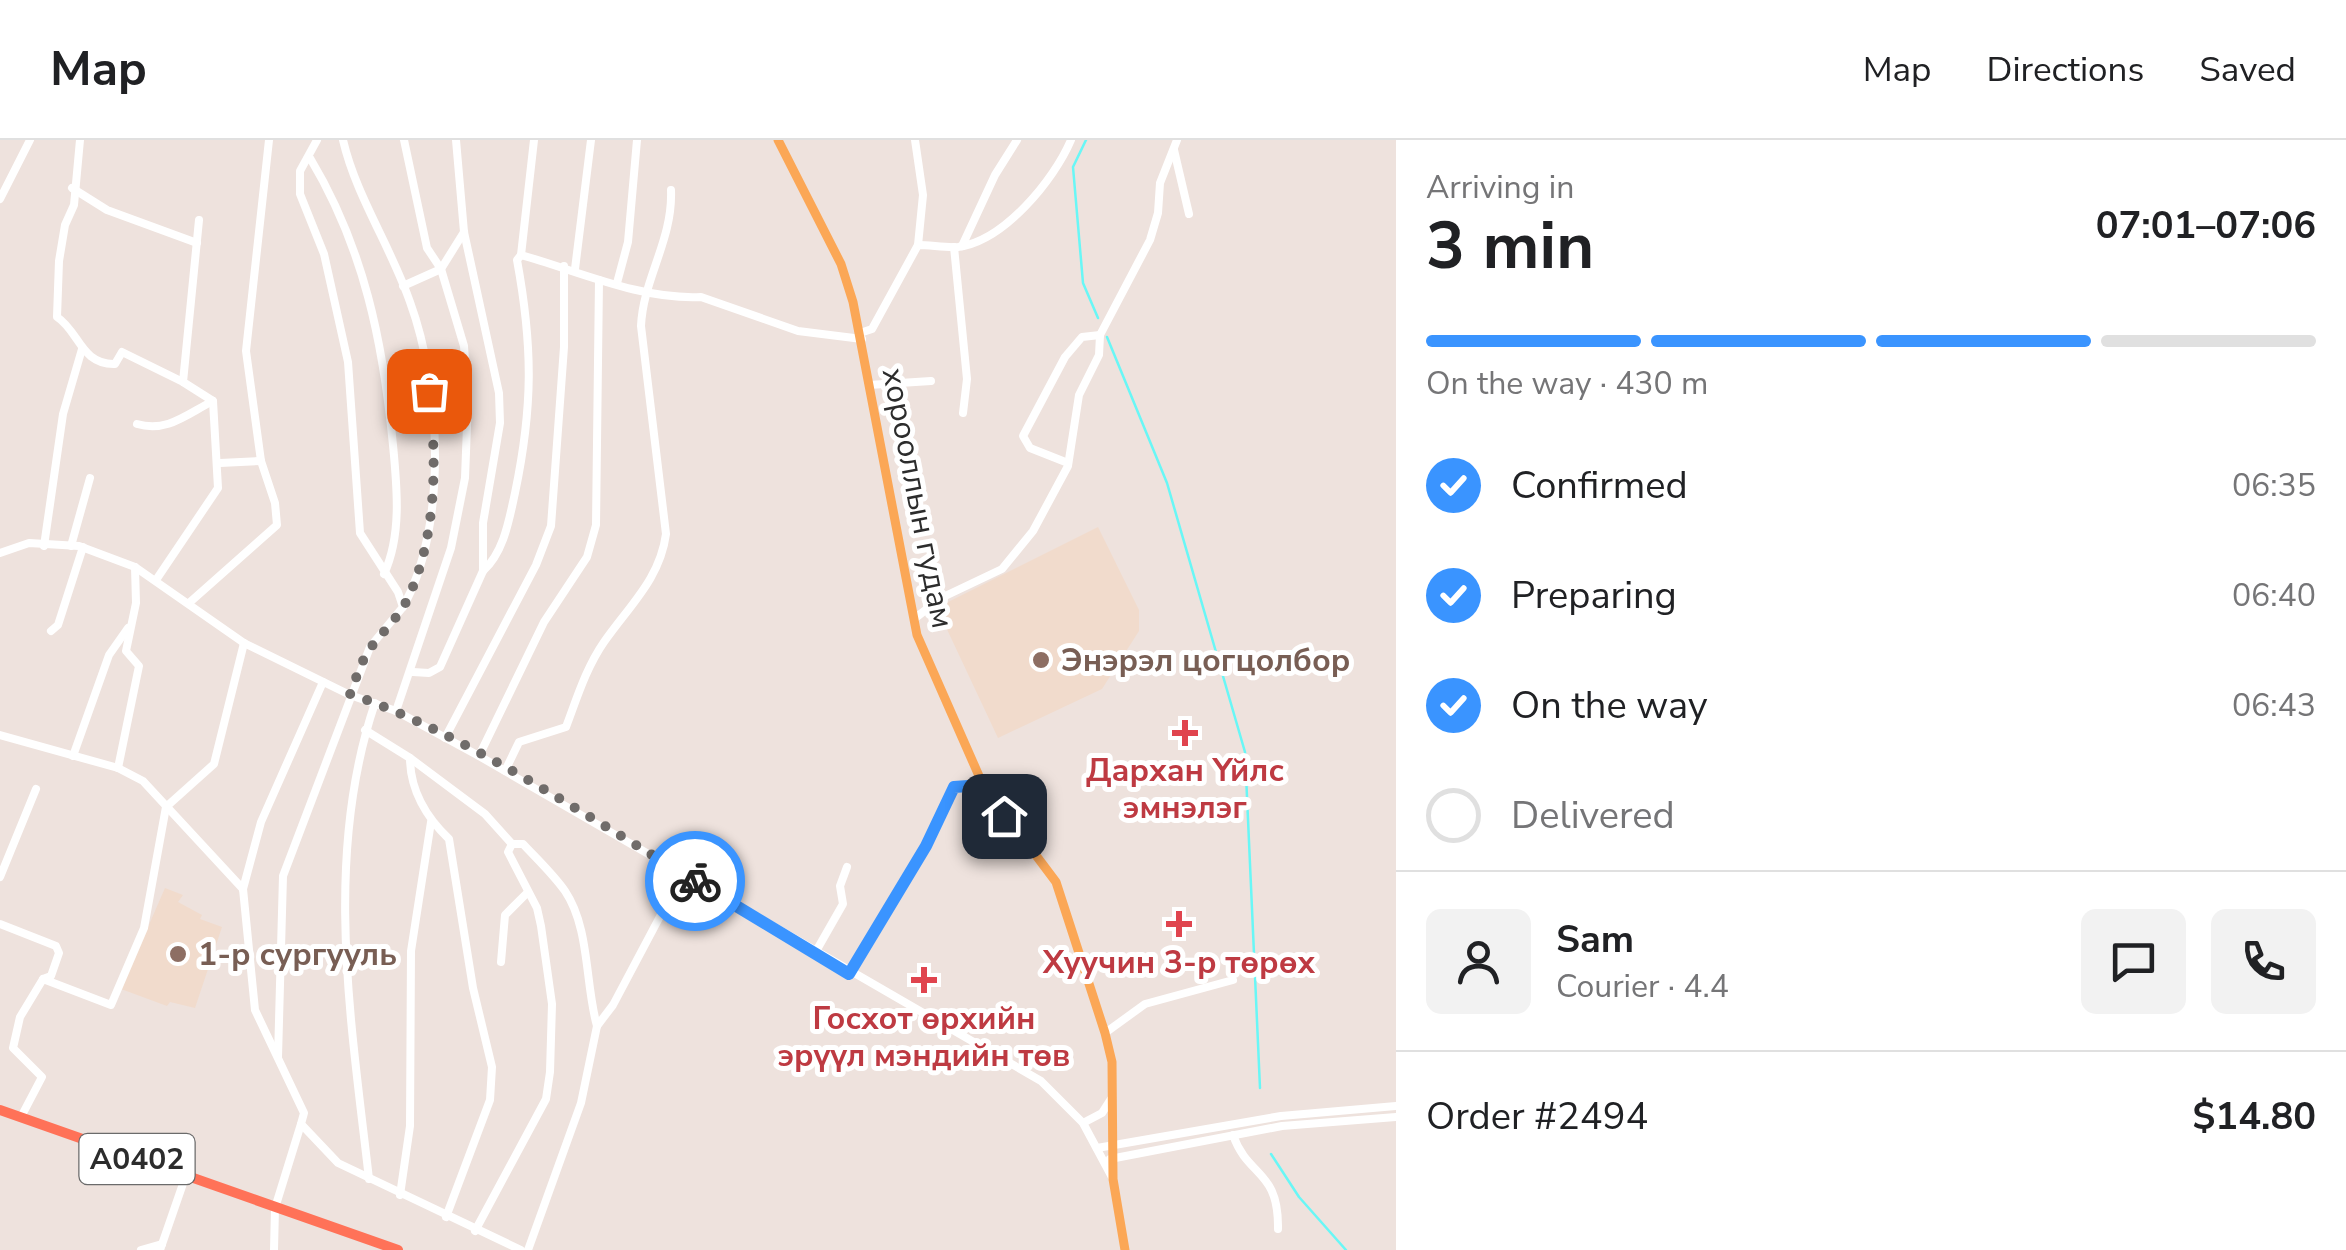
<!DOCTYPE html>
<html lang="en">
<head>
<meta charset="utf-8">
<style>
	:root { --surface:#fff; --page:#f2f2f2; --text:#202124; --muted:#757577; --line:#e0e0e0; --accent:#3a94ff }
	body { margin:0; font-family:"Nunito Sans",sans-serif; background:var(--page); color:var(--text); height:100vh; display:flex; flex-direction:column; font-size:38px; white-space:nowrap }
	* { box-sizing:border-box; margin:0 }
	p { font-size:32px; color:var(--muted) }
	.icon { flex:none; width:55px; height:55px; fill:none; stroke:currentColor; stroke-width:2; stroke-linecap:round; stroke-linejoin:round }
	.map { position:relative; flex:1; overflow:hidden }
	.details { display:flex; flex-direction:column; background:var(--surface); width:950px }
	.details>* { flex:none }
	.pin { position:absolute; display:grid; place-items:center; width:85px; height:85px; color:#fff; margin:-42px; border-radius:20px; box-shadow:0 5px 15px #0006 }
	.courier { position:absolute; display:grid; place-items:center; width:100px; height:100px; margin:-50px; border:8px solid #3a94ff; border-radius:50%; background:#fff; color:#222; box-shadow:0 2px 12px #0007 }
	.head em { font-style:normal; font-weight:700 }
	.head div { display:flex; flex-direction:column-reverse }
	.head { display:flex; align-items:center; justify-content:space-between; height:170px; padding:0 30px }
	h1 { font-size:65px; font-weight:700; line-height:75px }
	.bar { display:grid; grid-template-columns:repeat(4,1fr); gap:15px 10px; align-content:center; height:120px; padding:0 30px }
	.bar i { height:12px; border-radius:8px; background:var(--line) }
	.bar .current { background:var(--accent) }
	.bar p { grid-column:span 4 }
	.line { display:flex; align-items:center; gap:25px; padding:0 30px; border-top:2px solid var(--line) }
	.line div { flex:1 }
	.round { display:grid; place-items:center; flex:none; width:105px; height:105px; border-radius:15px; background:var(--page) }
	ol { padding:0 30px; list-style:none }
	li { display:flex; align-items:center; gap:30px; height:110px }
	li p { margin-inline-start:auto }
	li .icon { padding:10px; border-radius:50%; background:var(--accent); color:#fff; stroke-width:4 }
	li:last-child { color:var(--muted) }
	li i { width:55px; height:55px; border:5px solid var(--line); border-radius:50% }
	header { display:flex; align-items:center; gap:60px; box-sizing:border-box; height:140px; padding:0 50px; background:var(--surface); border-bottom:2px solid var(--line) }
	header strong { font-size:48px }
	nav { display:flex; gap:55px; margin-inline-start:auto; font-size:35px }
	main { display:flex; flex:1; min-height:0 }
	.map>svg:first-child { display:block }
	.education { fill:#f1dbcc }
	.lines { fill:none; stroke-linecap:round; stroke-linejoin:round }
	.stream { stroke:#69f7f6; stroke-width:2.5 }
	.minor { stroke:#fff; stroke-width:8 }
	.major { stroke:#fba756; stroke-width:9 }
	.highway { stroke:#ff7258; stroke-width:10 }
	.done { stroke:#706c6a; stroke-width:10; stroke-dasharray:0 18 }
	.route { stroke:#3a94ff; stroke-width:12 }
	.education-dot { fill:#8d6e63; stroke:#fff; stroke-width:4 }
	.health-dot { fill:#e0444e; stroke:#fff; stroke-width:4 }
	.labels { text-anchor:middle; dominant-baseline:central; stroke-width:10; stroke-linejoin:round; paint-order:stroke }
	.shield { fill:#fff; stroke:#6b6b6b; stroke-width:2.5 }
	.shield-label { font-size:30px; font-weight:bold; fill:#2c2c2c }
	.street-label { font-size:32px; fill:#2c2c2c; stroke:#fff }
	.education-label { font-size:32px; font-weight:bold; fill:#785e54; stroke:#fff; text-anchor:start }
	.health-label { font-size:32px; font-weight:bold; fill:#be3a42; stroke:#fff }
</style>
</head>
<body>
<header>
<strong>Map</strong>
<nav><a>Map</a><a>Directions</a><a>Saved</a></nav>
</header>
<main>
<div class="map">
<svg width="1396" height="1110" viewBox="0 0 1396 1110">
	<rect width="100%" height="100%" fill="#eee2dd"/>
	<g class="education">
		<path d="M1098,387L1139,470V491L1102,549L998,598L944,483L942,465Z"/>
		<path d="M165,748L183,755L178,762L202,775L200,779L222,787L195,868L170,862L167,866L121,849Z"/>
	</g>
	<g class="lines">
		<g class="stream">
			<path d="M1086,0L1073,27L1083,143L1098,178"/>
			<path d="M1107,197L1167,343L1245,612L1260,948"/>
			<path d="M1271,1014L1299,1057L1346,1110"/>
		</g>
		<g class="minor">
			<path d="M80,0L74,65L65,85L59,121L57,177C79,191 81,225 115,224L122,212L183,242"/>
			<path d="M343,0C356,56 391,107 410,162C441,246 448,387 403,467"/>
			<path d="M456,0L464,92L499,253L500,283L483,383V431C504,412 509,380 515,353C533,267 533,207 517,120L521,115C578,131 641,160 701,157L798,191L862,199"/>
			<path d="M915,0L923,55L918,105"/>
			<path d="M1174,10L1189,74"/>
			<path d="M310,18C364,108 383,202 393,305C397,347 402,395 384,434"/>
			<path d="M72,48L107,70L197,103"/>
			<path d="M0,59L30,0"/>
			<path d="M962,106L995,35L1017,0"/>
			<path d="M954,107L967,239L963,273"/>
			<path d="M521,115L534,0"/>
			<path d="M575,129L591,0"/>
			<path d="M617,143L628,102L637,0"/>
			<path d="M403,146L441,129L464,92"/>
			<path d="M860,193L872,189L918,105C931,105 945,108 958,107C1004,101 1054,40 1071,0"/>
			<path d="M869,245L931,241"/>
			<path d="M137,284C167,293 187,274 213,261"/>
			<path d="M220,323L261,321"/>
			<path d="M1068,323L1030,308L1023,296L1065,217L1082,197L1100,195"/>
			<path d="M44,406L63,274L82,209"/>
			<path d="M71,406L90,338"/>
			<path d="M0,413L29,403L79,406L135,427L244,503L350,555L396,571L479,616L1041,941L1083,983L1113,1039"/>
			<path d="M156,440L218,348L213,261L183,242L199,80"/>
			<path d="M189,463L277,385L275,363L261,321L246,211L269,0"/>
			<path d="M914,479L941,458L1002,429L1033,391L1068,326L1079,255L1099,215L1100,195L1150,100L1158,73L1160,43L1177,0"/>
			<path d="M51,491L58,485L83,407"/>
			<path d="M413,532L429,533L440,527L483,431"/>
			<path d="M396,571L451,408L465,338L468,260L464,206L441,129L427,108L404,0"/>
			<path d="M365,590L410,618C410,650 427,678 449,699L473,848L492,927L490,960L446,1077"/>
			<path d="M0,595L118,628L143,641L243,749L255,870L304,973L301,984L338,1023L521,1110"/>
			<path d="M445,598L536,425L551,386L564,207V126"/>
			<path d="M73,616L109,515L128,488"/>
			<path d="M479,616L544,482L587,417L596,385L599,140"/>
			<path d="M410,618L485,674L512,704H523C537,719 553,734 565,751C590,788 585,844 597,886"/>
			<path d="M118,628L139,526L126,511L136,463L135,427"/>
			<path d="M505,631L519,602L566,587C577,558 586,528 604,502C629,466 660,439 666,394L641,186C643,139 673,100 671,50"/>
			<path d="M0,737L36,649"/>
			<path d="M243,749L261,682L323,542"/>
			<path d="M0,784L56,806L59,813L51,836L43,839L20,877L13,908L42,937L21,977"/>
			<path d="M815,813L843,764L840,746L847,727"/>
			<path d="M501,822L505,775L528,752"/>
			<path d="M849,834L926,706L954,647L983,645"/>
			<path d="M43,839L111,865L144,788L166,667L214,624L244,503"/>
			<path d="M1105,893L1145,864L1233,840"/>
			<path d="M278,917L283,736L370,507L403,467L398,452L360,393L348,222L324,114L300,54V31L317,0"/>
			<path d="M1083,983L1102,973L1111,959"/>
			<path d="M1233,995C1248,1038 1279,1029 1278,1089"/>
			<path d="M1097,1008L1281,976L1396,966"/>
			<path d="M1110,1019L1282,986L1396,977"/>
			<path d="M369,1039C351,881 323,717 375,563"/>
			<path d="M400,1055L410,986L411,811L431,682"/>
			<path d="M475,1091L546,959L550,932L552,864L541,786L537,768L508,712L512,704"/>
			<path d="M141,1110L162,1104"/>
			<path d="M160,1110L186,1035"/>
			<path d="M274,1110L275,1068L301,984"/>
			<path d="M528,1110L581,963L597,886L613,865L683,733"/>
		</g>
		<path class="major" d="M778,0L841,124L853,162L917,495L983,645L1056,742L1105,893L1112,922L1113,1039L1125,1110"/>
		<path class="highway" d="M0,970L398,1110"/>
	</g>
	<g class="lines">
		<path class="done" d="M429,251C437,318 437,394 409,456C400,476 385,489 372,506C362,518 356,539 350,554C462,592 591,679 695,741"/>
		<path class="route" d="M695,741L849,834L926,706L954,647L983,645L1004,676"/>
	</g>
	<g class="education-dot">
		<circle cx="1041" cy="520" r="10"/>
		<circle cx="178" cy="814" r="10"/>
	</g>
	<g class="health-dot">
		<path d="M1180 578h10v10h10v10h-10v10h-10v-10h-10v-10h10z"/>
		<path d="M1174 769h10v10h10v10h-10v10h-10v-10h-10v-10h10z"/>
		<path d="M919 825h10v10h10v10h-10v10h-10v-10h-10v-10h10z"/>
	</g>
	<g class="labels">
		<rect class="shield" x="79.5" y="994" width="115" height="50" rx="8"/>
		<g class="shield-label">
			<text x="137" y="1019">A0402</text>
		</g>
		<g class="street-label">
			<text transform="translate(918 358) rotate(79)">хорооллын гудам</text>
		</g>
		<g class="education-label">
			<text x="1061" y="520">Энэрэл цогцолбор</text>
			<text x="198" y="814">1-р сургууль</text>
		</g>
		<g class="health-label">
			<text x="1185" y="630">Дархан Үйлс<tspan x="1185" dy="37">эмнэлэг</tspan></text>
			<text x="1179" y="822">Хуучин 3-р төрөх</text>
			<text x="924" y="878">Госхот өрхийн<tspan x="924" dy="37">эрүүл мэндийн төв</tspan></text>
		</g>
	</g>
</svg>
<div class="pin" style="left:429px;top:251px;background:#ea580c"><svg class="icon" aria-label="bag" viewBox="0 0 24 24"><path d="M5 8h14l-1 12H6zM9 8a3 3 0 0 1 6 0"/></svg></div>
<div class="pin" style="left:1004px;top:676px;background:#1f2937"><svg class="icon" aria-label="home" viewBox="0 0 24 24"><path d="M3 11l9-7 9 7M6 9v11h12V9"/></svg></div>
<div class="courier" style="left:695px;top:741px"><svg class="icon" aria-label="bike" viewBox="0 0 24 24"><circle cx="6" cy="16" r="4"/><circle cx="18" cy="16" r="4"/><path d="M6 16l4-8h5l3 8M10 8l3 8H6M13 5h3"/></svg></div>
</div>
<section class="details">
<div class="head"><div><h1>3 min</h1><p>Arriving in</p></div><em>07:01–07:06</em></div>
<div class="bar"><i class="current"></i><i class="current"></i><i class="current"></i><i></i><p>On the way · 430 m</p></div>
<ol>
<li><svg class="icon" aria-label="check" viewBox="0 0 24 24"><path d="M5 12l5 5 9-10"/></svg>Confirmed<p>06:35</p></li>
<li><svg class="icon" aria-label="check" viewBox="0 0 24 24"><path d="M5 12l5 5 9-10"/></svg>Preparing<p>06:40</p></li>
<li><svg class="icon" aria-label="check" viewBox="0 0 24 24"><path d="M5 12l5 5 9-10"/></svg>On the way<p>06:43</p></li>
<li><i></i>Delivered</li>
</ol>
<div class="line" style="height:180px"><a class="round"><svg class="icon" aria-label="person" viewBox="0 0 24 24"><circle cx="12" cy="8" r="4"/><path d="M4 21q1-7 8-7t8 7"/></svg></a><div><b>Sam</b><p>Courier · 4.4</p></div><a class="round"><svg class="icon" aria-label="chat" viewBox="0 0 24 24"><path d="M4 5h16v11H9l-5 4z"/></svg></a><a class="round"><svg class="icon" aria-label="phone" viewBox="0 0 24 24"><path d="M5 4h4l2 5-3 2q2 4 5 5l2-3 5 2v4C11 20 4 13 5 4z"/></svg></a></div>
<div class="line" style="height:130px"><div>Order #2494</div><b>$14.80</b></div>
</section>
</main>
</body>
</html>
